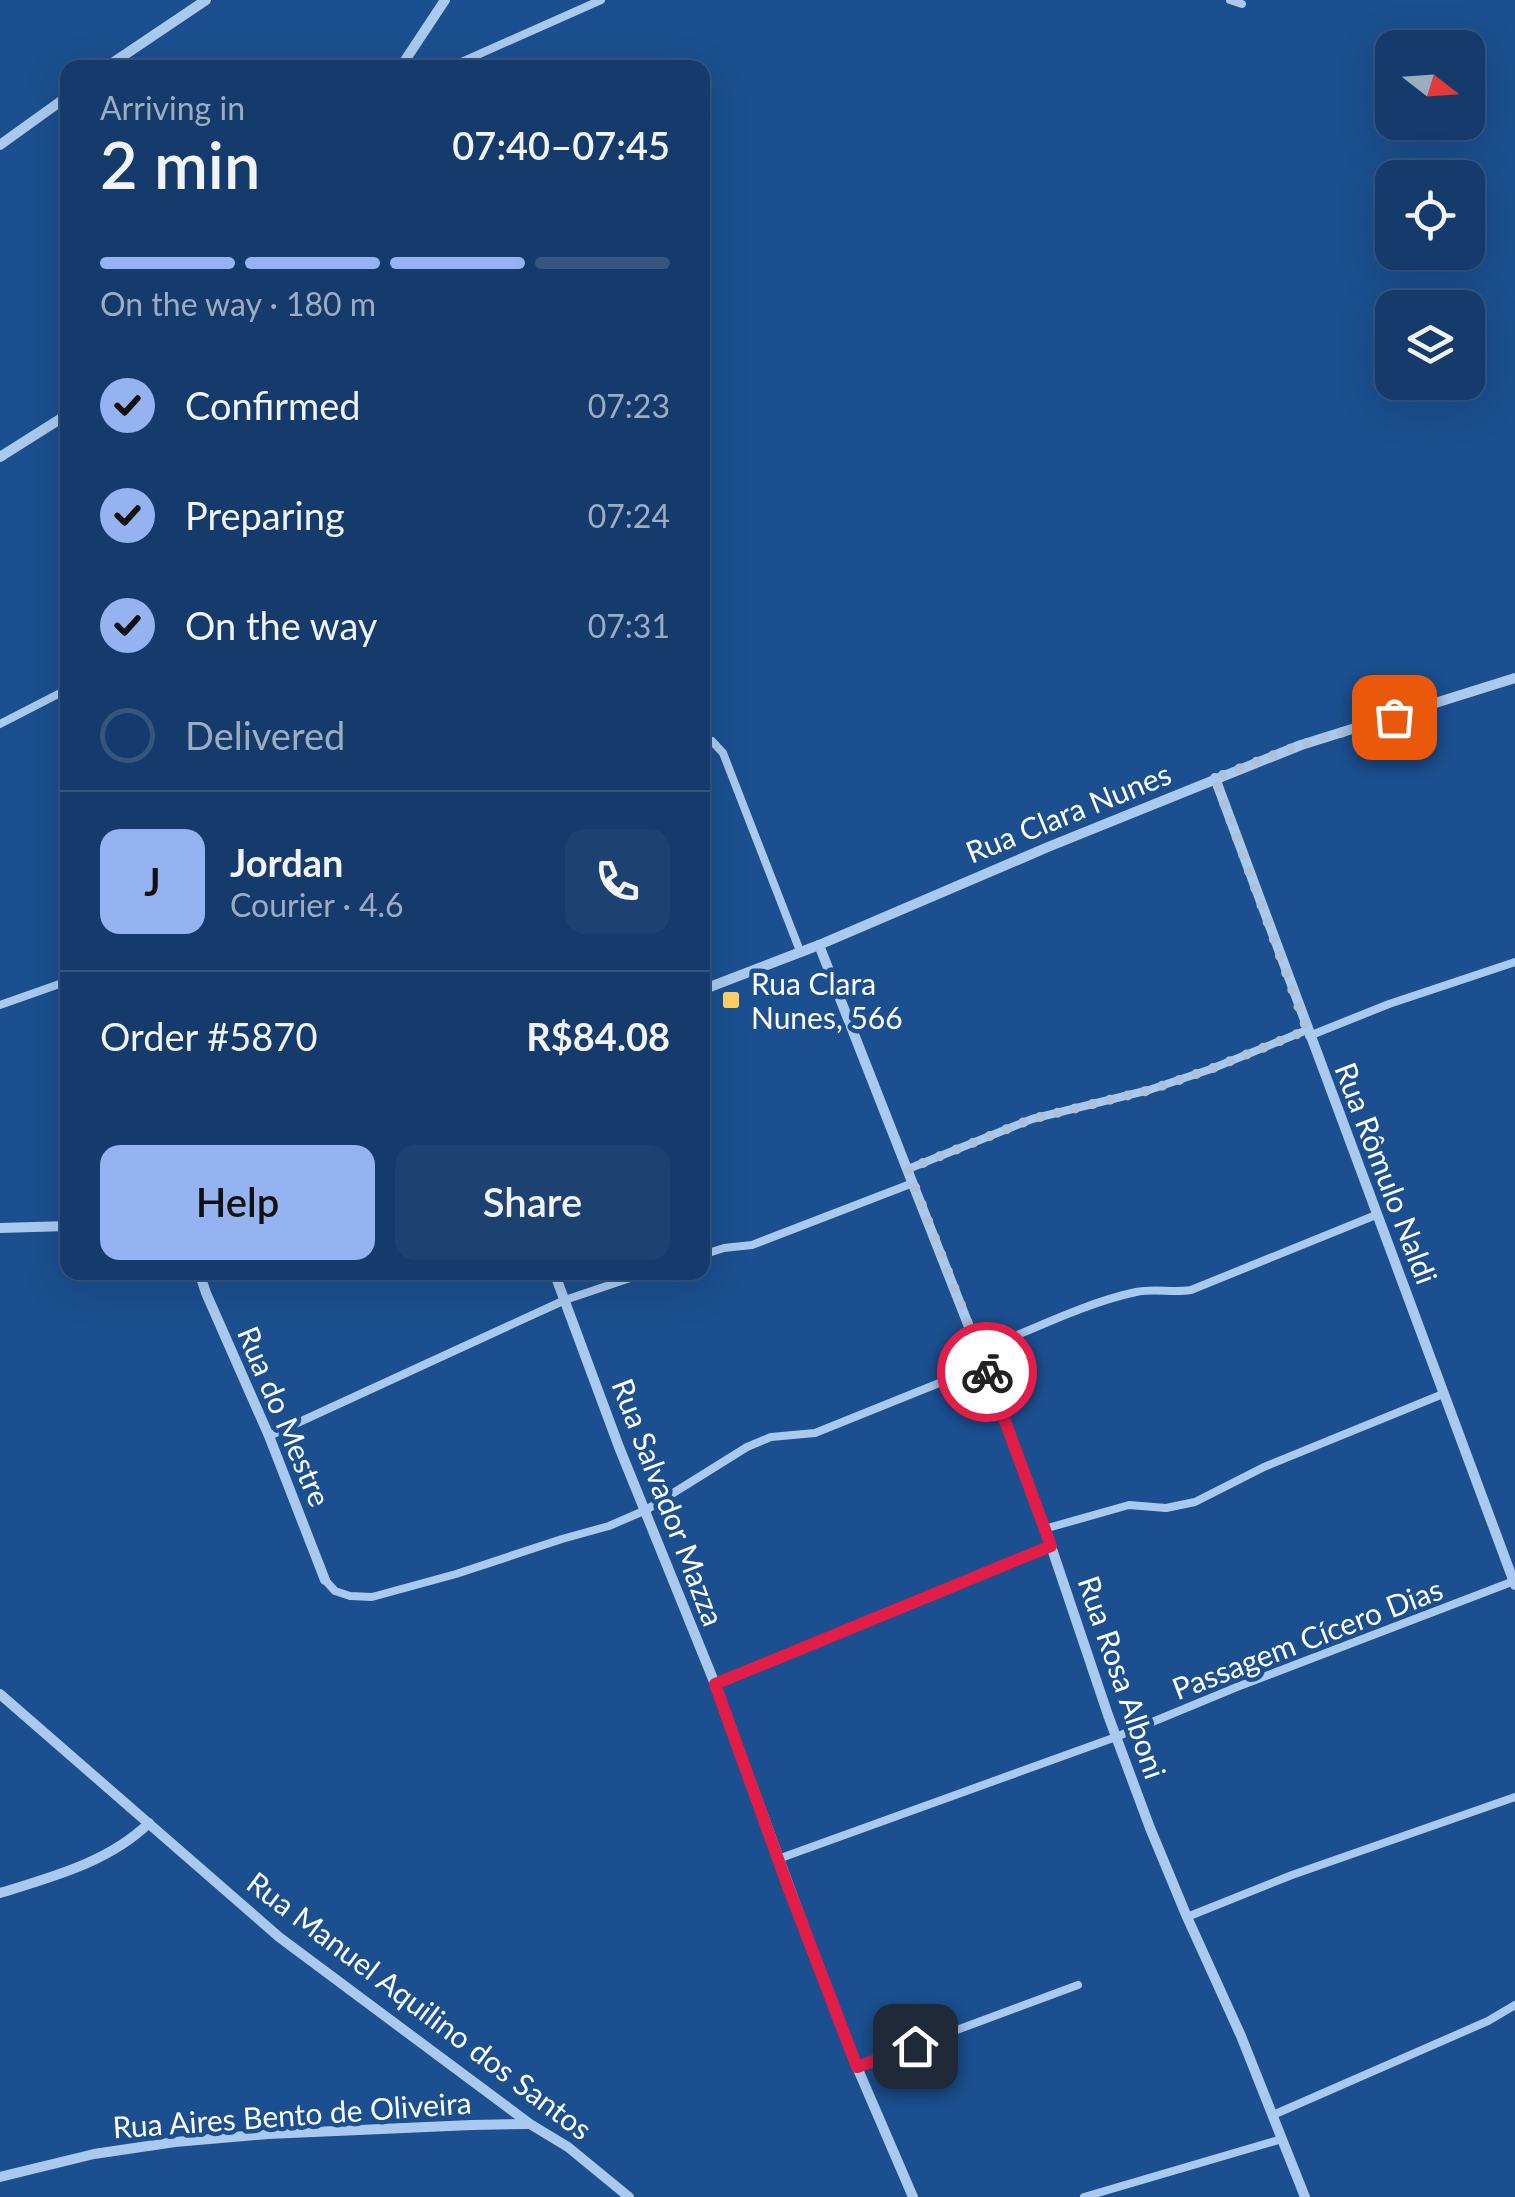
<!DOCTYPE html>
<html lang="en">
<head>
<meta charset="utf-8">
<style>
	:root { --surface:#143b6b; --page:#1d4271; --text:#f1f3f6; --muted:#9dadc1; --line:#33557e; --accent:#95b2f1 }
	body { margin:0; font-family:Lato,sans-serif; background:var(--page); color:var(--text); height:100vh; display:flex; flex-direction:column; font-size:38px; white-space:nowrap }
	* { box-sizing:border-box; margin:0 }
	p { font-size:32px; color:var(--muted) }
	.icon { flex:none; width:55px; height:55px; fill:none; stroke:currentColor; stroke-width:2; stroke-linecap:round; stroke-linejoin:round }
	.map { position:relative; flex:1; overflow:hidden }
	.sheet { position:absolute; left:60px; top:60px; width:650px; height:1220px; display:flex; flex-direction:column; background:var(--surface); border-radius:20px; box-shadow:0 10px 40px #0002,0 0 0 2px var(--line) }
	.sheet>* { flex:none }
	.needle { width:65px; rotate:107deg }
	.buttons { position:absolute; left:1375px; top:30px; display:grid; gap:20px }
	.buttons a { display:grid; place-items:center; width:110px; height:110px; border-radius:20px; background:var(--surface); box-shadow:0 10px 40px #0002,0 0 0 2px var(--line); font-size:50px }
	.pin { position:absolute; display:grid; place-items:center; width:85px; height:85px; color:#fff; margin:-42px; border-radius:20px; box-shadow:0 5px 15px #0006 }
	.courier { position:absolute; display:grid; place-items:center; width:100px; height:100px; margin:-50px; border:8px solid #e11d48; border-radius:50%; background:#fff; color:#222; box-shadow:0 2px 12px #0007 }
	.summary em { font-style:normal; font-weight:600 }
	.summary div { display:flex; flex-direction:column-reverse }
	.summary { display:flex; align-items:center; justify-content:space-between; height:170px; padding:0 40px }
	h1 { font-size:65px; font-weight:600; line-height:75px }
	.bar { display:grid; grid-template-columns:repeat(4,1fr); gap:15px 10px; align-content:center; height:120px; padding:0 40px }
	.bar i { height:12px; border-radius:8px; background:var(--line) }
	.bar .active { background:var(--accent) }
	.bar p { grid-column:span 4 }
	.line { display:flex; align-items:center; gap:25px; padding:0 40px; border-top:2px solid var(--line) }
	.line div { flex:1 }
	.round { display:grid; place-items:center; flex:none; width:105px; height:105px; border-radius:20px; background:var(--page) }
	ol { padding:0 40px; list-style:none }
	li { display:flex; align-items:center; gap:30px; height:110px }
	li p { margin-inline-start:auto }
	li .icon { padding:10px; border-radius:50%; background:var(--accent); color:#111; stroke-width:4 }
	li:last-child { color:var(--muted) }
	li i { width:55px; height:55px; border:5px solid var(--line); border-radius:50% }
	.button { display:flex; gap:20px; margin-top:auto; padding:20px 40px }
	.button a { flex:1; height:115px; border-radius:20px; background:var(--accent); color:#111; font-size:40px; font-weight:600; line-height:115px; text-align:center }
	.button a+a { background:var(--page); color:var(--text) }
	.map>svg:first-child { display:block }
	.lines { fill:none; stroke-linecap:round; stroke-linejoin:round }
	.service { stroke:#a9c9ee; stroke-width:8 }
	.minor { stroke:#a9c9ee; stroke-width:10 }
	.done { stroke:#afc1d8; stroke-width:10; stroke-dasharray:0 18 }
	.route { stroke:#e11d48; stroke-width:12 }
	.poi-dot { fill:#ffd166; stroke:#1b4f8f; stroke-width:4 }
	.labels { text-anchor:middle; dominant-baseline:central; stroke-width:9; stroke-linejoin:round; paint-order:stroke }
	.street-label { font-size:30px; fill:#fff; stroke:#1b4f8f }
	.poi-label { font-size:30px; fill:#fff; stroke:#1b4f8f; text-anchor:start }
</style>
</head>
<body>
<div class="map">
<svg width="1515" height="2197" viewBox="0 0 1515 2197">
	<rect width="100%" height="100%" fill="#1b4f8f"/>
	<g class="lines">
		<g class="service">
			<path d="M1230,0L1242,4"/>
			<path d="M448,68L601,0"/>
			<path d="M0,724L68,689"/>
			<path d="M702,739L712,741L723,753L800,951"/>
			<path d="M0,1005L68,981"/>
			<path d="M1309,1036L1389,1004L1515,962"/>
			<path d="M908,1169L1032,1119L1149,1090L1211,1069L1307,1030"/>
			<path d="M702,1255L724,1248L752,1245L913,1183"/>
			<path d="M979,1351C1028,1332 1084,1303 1136,1292C1155,1288 1172,1293 1191,1290L1376,1215"/>
			<path d="M269,1436L565,1300L648,1272"/>
			<path d="M1044,1529L1129,1505L1166,1508L1195,1502L1264,1467L1443,1394"/>
			<path d="M325,1580L335,1591L350,1596L372,1597L456,1574L562,1539L609,1526L646,1510L747,1447L771,1437L815,1433L984,1365"/>
			<path d="M715,1684L1051,1546"/>
			<path d="M778,1859L1116,1737L1237,1687L1514,1581"/>
			<path d="M1187,1917L1292,1875L1515,1797"/>
			<path d="M857,2067L1078,1985"/>
			<path d="M1273,2115L1488,2021L1515,2005"/>
			<path d="M1084,2197L1282,2139"/>
		</g>
		<g class="minor">
			<path d="M105,68L206,0"/>
			<path d="M400,68L445,0"/>
			<path d="M0,145L68,96"/>
			<path d="M0,457L68,414"/>
			<path d="M1215,778L1515,1585"/>
			<path d="M819,945L984,1365L1051,1546L1108,1715L1150,1828L1187,1917L1241,2036L1305,2197"/>
			<path d="M702,990L819,945L1048,847L1301,745L1515,678"/>
			<path d="M0,1228L68,1226"/>
			<path d="M199,1272L206,1293L269,1436L325,1580"/>
			<path d="M554,1272L619,1447L715,1684L822,1976L857,2067L913,2197"/>
			<path d="M0,1694L279,1937L530,2124L568,2147L629,2197"/>
			<path d="M0,1893C52,1877 109,1862 149,1823"/>
			<path d="M0,2177L94,2154L175,2142L268,2134L472,2125L529,2124"/>
		</g>
	</g>
	<g class="lines">
		<path class="done" d="M987,1372L908,1169L1032,1119L1150,1090L1211,1069L1307,1030L1215,778L1300,745L1394,717"/>
		<path class="route" d="M915,2046L857,2067L787,1884L715,1684L1051,1546L987,1372"/>
	</g>
	<rect class="poi-dot" x="721" y="990" width="20" height="20" rx="5"/>
	<g class="labels">
		<g class="street-label">
			<text transform="translate(1068 812) rotate(-22)">Rua Clara Nunes</text>
			<text transform="translate(1387 1173) rotate(69)">Rua Rômulo Naldi</text>
			<text transform="translate(285 1416) rotate(67)">Rua do Mestre</text>
			<text transform="translate(669 1502) rotate(69)">Rua Salvador Mazza</text>
			<text transform="translate(1307 1638) rotate(-21)">Passagem Cícero Dias</text>
			<text transform="translate(1123 1677) rotate(71)">Rua Rosa Alboni</text>
			<text transform="translate(420 2005) rotate(37)">Rua Manuel Aquilino dos Santos</text>
			<text transform="translate(292 2114) rotate(-4)">Rua Aires Bento de Oliveira</text>
		</g>
		<g class="poi-label">
			<text x="751" y="983">Rua Clara<tspan x="751" dy="34">Nunes, 566</tspan></text>
		</g>
	</g>
</svg>
<div class="buttons">
<a><svg class="needle" viewBox="-14 -14 28 28"><path d="M0-13l5 13h-10z" fill="#e53935"/><path d="M0 13l5-13h-10z" fill="#9dadc1"/></svg></a>
<a><svg class="icon" aria-label="locate" viewBox="0 0 24 24"><circle cx="12" cy="12" r="6"/><path d="M12 2v4M12 18v4M2 12h4M18 12h4"/></svg></a>
<a><svg class="icon" aria-label="layers" viewBox="0 0 24 24"><path d="M12 4l9 5-9 5-9-5zM3 14l9 5 9-5"/></svg></a>
</div>
<div class="pin" style="left:1394px;top:717px;background:#ea580c"><svg class="icon" aria-label="bag" viewBox="0 0 24 24"><path d="M5 8h14l-1 12H6zM9 8a3 3 0 0 1 6 0"/></svg></div>
<div class="pin" style="left:915px;top:2046px;background:#1f2937"><svg class="icon" aria-label="home" viewBox="0 0 24 24"><path d="M3 11l9-7 9 7M6 9v11h12V9"/></svg></div>
<div class="courier" style="left:987px;top:1372px"><svg class="icon" aria-label="bike" viewBox="0 0 24 24"><circle cx="6" cy="16" r="4"/><circle cx="18" cy="16" r="4"/><path d="M6 16l4-8h5l3 8M10 8l3 8H6M13 5h3"/></svg></div>
<section class="sheet">
<div class="summary"><div><h1>2 min</h1><p>Arriving in</p></div><em>07:40–07:45</em></div>
<div class="bar"><i class="active"></i><i class="active"></i><i class="active"></i><i></i><p>On the way · 180 m</p></div>
<ol>
<li><svg class="icon" aria-label="check" viewBox="0 0 24 24"><path d="M5 12l5 5 9-10"/></svg>Confirmed<p>07:23</p></li>
<li><svg class="icon" aria-label="check" viewBox="0 0 24 24"><path d="M5 12l5 5 9-10"/></svg>Preparing<p>07:24</p></li>
<li><svg class="icon" aria-label="check" viewBox="0 0 24 24"><path d="M5 12l5 5 9-10"/></svg>On the way<p>07:31</p></li>
<li><i></i>Delivered</li>
</ol>
<div class="line" style="height:180px"><b class="round" style="background:var(--accent);color:#111">J</b><div><b>Jordan</b><p>Courier · 4.6</p></div><a class="round"><svg class="icon" aria-label="phone" viewBox="0 0 24 24"><path d="M5 4h4l2 5-3 2q2 4 5 5l2-3 5 2v4C11 20 4 13 5 4z"/></svg></a></div>
<div class="line" style="height:130px"><div>Order #5870</div><b>R$84.08</b></div>
<div class="button"><a>Help</a><a>Share</a></div>
</section>
</div>
</body>
</html>
